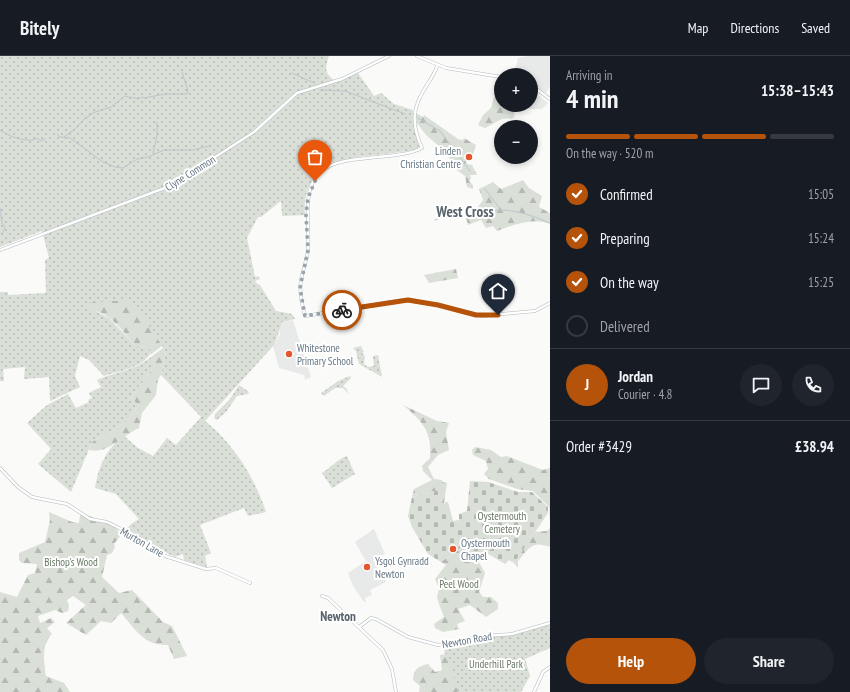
<!DOCTYPE html>
<html lang="en">
<head>
<meta charset="utf-8">
<style>
	:root { --surface:#171b24; --page:#20242c; --text:#f1f3f6; --muted:#9ea1a6; --line:#363941; --accent:#b45309 }
	body { margin:0; font-family:"PT Sans Narrow",sans-serif; background:var(--page); color:var(--text); height:100vh; display:flex; flex-direction:column; font-size:15px; white-space:nowrap }
	* { box-sizing:border-box; margin:0 }
	p { font-size:13px; color:var(--muted) }
	.icon { flex:none; width:22px; height:22px; fill:none; stroke:currentColor; stroke-width:2; stroke-linecap:round; stroke-linejoin:round }
	.map { position:relative; flex:1; overflow:hidden }
	.drawer { display:flex; flex-direction:column; background:var(--surface); width:300px }
	.drawer>* { flex:none }
	.buttons { position:absolute; left:494px; top:12px; display:grid; gap:8px }
	.buttons a { display:grid; place-items:center; width:44px; height:44px; border-radius:50%; background:var(--surface); box-shadow:0 2px 6px #0003; font-size:20px }
	.pin { position:absolute; display:grid; place-items:center; width:34px; height:34px; color:#fff; margin:-41px -17px; border-radius:50% 50% 50% 0; rotate:-45deg; box-shadow:0 0 4px #0007 }
	.pin .icon { rotate:45deg }
	.courier { position:absolute; display:grid; place-items:center; width:40px; height:40px; margin:-20px; border:3px solid #b45309; border-radius:50%; background:#fff; color:#222; box-shadow:0 1px 5px #0007 }
	.overview em { font-style:normal; font-weight:800 }
	.overview div { display:flex; flex-direction:column-reverse }
	.overview { display:flex; align-items:center; justify-content:space-between; height:68px; padding:0 16px }
	h1 { font-size:26px; font-weight:800; line-height:30px }
	.bar { display:grid; grid-template-columns:repeat(4,1fr); gap:6px 4px; align-content:center; height:48px; padding:0 16px }
	.bar i { height:5px; border-radius:3px; background:var(--line) }
	.bar .active { background:var(--accent) }
	.bar p { grid-column:span 4 }
	.line { display:flex; align-items:center; gap:10px; padding:0 16px; border-top:1px solid var(--line) }
	.line div { flex:1 }
	.round { display:grid; place-items:center; flex:none; width:42px; height:42px; border-radius:21px; background:var(--page) }
	ol { padding:0 16px; list-style:none }
	li { display:flex; align-items:center; gap:12px; height:44px }
	li p { margin-inline-start:auto }
	li .icon { padding:4px; border-radius:50%; background:var(--accent); color:#fff; stroke-width:4 }
	li:last-child { color:var(--muted) }
	li i { width:22px; height:22px; border:2px solid var(--line); border-radius:50% }
	.action { display:flex; gap:8px; margin-top:auto; padding:8px 16px }
	.action a { flex:1; height:46px; border-radius:24px; background:var(--accent); color:#fff; font-size:16px; font-weight:800; line-height:46px; text-align:center }
	.action a+a { background:var(--page); color:var(--text) }
	header { display:flex; align-items:center; gap:24px; box-sizing:border-box; height:56px; padding:0 20px; background:var(--surface); border-bottom:1px solid var(--line) }
	header strong { font-size:19px }
	nav { display:flex; gap:22px; margin-inline-start:auto; font-size:14px }
	main { display:flex; flex:1; min-height:0 }
	.map>svg:first-child { display:block }
	.built { fill:#e8e9e9 }
	.grass { fill:url(#grass-dots) }
	.forest { fill:url(#forest-firs) }
	.cemetery { fill:url(#cemetery-stones) }
	.lines { fill:none; stroke-linecap:round; stroke-linejoin:round }
	.stream { stroke:#bbc7cb; stroke-width:1 }
	.secondary-casing { stroke:#b3babf; stroke-width:3.5 }
	.secondary { stroke:#fff; stroke-width:2.5 }
	.done { stroke:#99a4ac; stroke-width:4; stroke-dasharray:0 7.2 }
	.route { stroke:#b45309; stroke-width:5 }
	.poi-dot { fill:#e4572e; stroke:#fff; stroke-width:1.5 }
	.labels { text-anchor:middle; dominant-baseline:central; stroke-width:4; stroke-linejoin:round; paint-order:stroke }
	.poi-label { font-size:11px; fill:#657683; stroke:#fff; text-anchor:start }
	.street-label { font-size:11px; fill:#657683; stroke:#fff }
	.park-label { font-size:11px; fill:#687a64; stroke:#fff }
	.quarter-label { font-size:13px; font-weight:bold; fill:#57646e; stroke:#fff }
	.district-label { font-size:15px; font-weight:bold; fill:#57646e; stroke:#fff }
</style>
</head>
<body>
<header>
<strong>Bitely</strong>
<nav><a>Map</a><a>Directions</a><a>Saved</a></nav>
</header>
<main>
<div class="map">
<svg width="550" height="636" viewBox="0 0 550 636">
	<defs>
		<pattern id="grass-dots" width="8" height="8" patternUnits="userSpaceOnUse"><rect width="8" height="8" fill="#dadfd7"/><path d="M2 2h.1M6 6h.1" fill="none" stroke="#b4b9b4" stroke-width="1.8" stroke-linecap="round"/></pattern>
		<pattern id="forest-firs" width="22" height="20" patternUnits="userSpaceOnUse"><rect width="22" height="20" fill="#dadfd7"/><path d="M5 1l3.5 6h-7zM16 11l3.5 6h-7z" fill="#b4b9b4"/></pattern>
		<pattern id="cemetery-stones" width="16" height="16" patternUnits="userSpaceOnUse"><rect width="16" height="16" fill="#dadfd7"/><path d="M2 7V4a2 2 0 0 1 4 0v3zM10 15v-3a2 2 0 0 1 4 0v3z" fill="#b4b9b4"/></pattern>
	</defs>
	<rect width="100%" height="100%" fill="#fafaf8"/>
	<g class="built">
		<path d="M528,0H550V30L546,37L531,27V19H514L518,2Z"/>
		<path d="M538,39L548,47L542,53H529L531,44L533,45Z"/>
		<path d="M293,264L311,321L305,324L304,319L279,312L273,290L280,278L279,272L282,266Z"/>
		<path d="M374,473L385,498L373,504L386,526L370,534L372,539L365,542L366,546H364L353,530L348,517L366,505L355,486Z"/>
	</g>
	<g class="grass">
		<path d="M0,0H329C324,14 325,18 337,26L358,17L374,40L381,37L394,48L413,54V67L419,90L417,93C373,104 301,90 305,159L282,160L281,145L261,161H258L247,182L255,221L259,220L260,223L255,225L256,227L260,229L276,255L292,258L295,263L282,266C278,276 279,279 273,290L205,365C233,387 255,422 266,456L248,460L244,452L200,469L211,497L205,500L207,511L184,504L183,498L175,501C157,493 142,482 125,475L131,468L139,463L116,438L95,432C99,410 105,394 124,380L138,392L153,400L167,382L176,389L201,361L161,319L166,296L130,244L93,254L109,262L136,290L149,291L151,296C144,312 118,315 104,320L89,304L80,300L75,320L80,331L50,345L49,321L26,323H24L25,311L3,313L4,325H0V236H8V239L46,237L45,204L49,202L42,175L0,191Z"/>
		<path d="M361,290L364,296L362,297L365,300L364,308L368,311L374,310L373,300L378,299L382,321L359,308L356,295L353,292Z"/>
		<path d="M151,301L155,310L130,342L139,349L126,366L92,386L71,436L38,408L51,393L27,367L47,349L68,338L76,352L89,346L88,344L92,342L89,337L101,331L97,324C118,315 131,316 151,301Z"/>
		<path d="M350,320L351,322L343,330L346,332L349,338L343,332H335L324,340L321,337L338,325Z"/>
		<path d="M239,329L249,336L248,338L237,340L226,356L217,364L214,362L215,358L230,343Z"/>
		<path d="M347,400L355,418L332,432L322,417C331,411 338,403 347,400Z"/>
		<path d="M550,568V592L525,603L530,620L521,636H458L451,622L443,590L478,581L512,578Z"/>
	</g>
	<g class="forest">
		<path d="M497,30L501,31V49H515L514,62L502,63L485,72L478,69L483,59L491,52Z"/>
		<path d="M416,57L423,61L424,59L458,83L463,84L464,82L476,89L473,99L470,97L463,100L467,108L472,109L477,119H470L471,123L469,125L473,129V133L467,131L465,120L457,114L445,95L426,79L417,67Z"/>
		<path d="M523,124L529,132L542,140L539,151L550,157V168C533,161 513,169 497,175L493,170L486,172L481,164L468,169L465,157L475,155L483,144L479,133L493,126L501,133Z"/>
		<path d="M456,213L458,222L429,227L424,219Z"/>
		<path d="M130,244L135,247L162,290L150,299L151,296L149,291L136,290C123,276 109,254 88,254L86,247Z"/>
		<path d="M163,292L166,296L161,319L158,323L156,339L142,357L139,372C123,379 107,399 89,394L92,386L126,366L139,349L130,342L155,310L151,301Z"/>
		<path d="M403,349L437,365L449,367L446,376L449,394L438,399L428,411L434,423L442,424V426L447,427L444,447L439,442L438,434L412,441L414,433L432,424L423,415L422,410L430,402C432,375 423,366 403,349Z"/>
		<path d="M475,391L491,394L501,401L507,400L543,414L550,412V466L549,451L533,435L517,433L489,423L484,418L488,413L486,405L473,399L472,394Z"/>
		<path d="M49,456L72,466L79,467L80,459L82,457C93,462 116,467 121,479L114,488L115,491L112,497L107,499L102,521L119,537L132,534L163,566L172,570L187,600L174,603L168,589C144,590 136,574 121,557L111,567L101,565L86,579L66,567L86,549L73,540L67,544L69,550L68,555L62,557L55,554L38,560L40,567L51,562L55,566L47,572L52,578C41,589 44,605 46,620L64,627L70,636H0V536L17,541L28,519L35,517L37,508L22,507L19,504V497L45,486L50,464Z"/>
		<path d="M550,472V491C532,484 529,492 518,505V512L514,507L535,476L547,475Z"/>
		<path d="M461,491L475,499L485,517L479,536L483,541H491L498,547V553L486,561L470,549L458,553L465,565L457,568L459,573L443,576L435,572L434,568L444,561L439,548L437,541L439,533L435,523L446,509L441,506Z"/>
		<path d="M448,598L458,636H419L420,630L413,624C413,614 418,610 428,608L435,616L442,614L440,599Z"/>
	</g>
	<path class="cemetery" d="M470,425L488,426L518,436H532L548,451V457L514,507L509,504L505,508L485,496L475,499L461,491L441,506L428,498L412,471L408,460L412,441L438,434L439,442L444,447L448,446L453,465L459,464V458L467,455Z"/>
	<g class="lines">
		<g class="stream">
			<path d="M292,17L314,27"/>
			<path d="M320,34L345,35L405,58"/>
			<path d="M418,62L440,75L470,115"/>
			<path d="M0,74C7,80 30,88 37,82L41,85L45,83"/>
			<path d="M57,78L60,81L70,82L103,106L115,111L123,112L137,103L148,101L164,94H193L209,90"/>
			<path d="M64,81L75,73L84,63L95,56L111,51L125,40L139,43L142,41L145,42L164,38H187L188,35L182,16"/>
			<path d="M153,97L157,79V66"/>
			<path d="M485,133L501,154"/>
			<path d="M0,152L2,167L5,171L2,178"/>
			<path d="M467,162C479,161 490,154 501,154C518,154 535,161 550,167"/>
			<path d="M435,164L446,160L458,162"/>
		</g>
		<g class="secondary-casing">
			<g id="secondary">
				<path d="M417,0L446,12L501,21"/>
				<path d="M437,10C435,17 431,23 427,29C412,51 411,68 422,92C403,102 365,100 341,106C295,117 311,162 308,194C307,204 303,213 301,224C299,236 302,248 305,260L403,244L438,249L482,260L535,255L550,247"/>
				<path d="M531,29L550,43"/>
				<path d="M0,194L170,130L254,76L297,37L342,23L389,0"/>
				<path d="M0,412L18,431L32,441L67,448L90,463L107,466L139,482L165,500L206,513L216,512L250,527"/>
				<path d="M322,540L328,542L383,594L392,613L396,636"/>
				<path d="M359,571L371,562L376,563L408,581L438,589L483,580L512,578L550,567"/>
				<path d="M534,636L543,616L550,611"/>
			</g>
		</g>
		<use href="#secondary" class="secondary"/>
	</g>
	<g class="lines">
		<path class="done" d="M315,125L308,142L306,159L308,194L300,232L305,260L342,254"/>
		<path class="route" d="M342,254L408,244L438,249L476,259H498"/>
	</g>
	<g class="poi-dot">
		<circle cx="469" cy="101" r="4"/>
		<circle cx="289" cy="298" r="4"/>
		<circle cx="453" cy="493" r="4"/>
		<circle cx="367" cy="511" r="4"/>
	</g>
	<g class="labels">
		<g class="poi-label">
			<text x="461" y="95" text-anchor="end">Linden<tspan x="461" dy="13">Christian Centre</tspan></text>
			<text x="297" y="292">Whitestone<tspan x="297" dy="13">Primary School</tspan></text>
			<text x="461" y="487">Oystermouth<tspan x="461" dy="13">Chapel</tspan></text>
			<text x="375" y="505">Ysgol Gynradd<tspan x="375" dy="13">Newton</tspan></text>
		</g>
		<g class="street-label">
			<text transform="translate(190 117) rotate(-32)">Clyne Common</text>
			<text transform="translate(142 486) rotate(30)">Murton Lane</text>
			<text transform="translate(467 584) rotate(-10)">Newton Road</text>
		</g>
		<g class="park-label">
			<text x="502" y="460">Oystermouth<tspan x="502" dy="13">Cemetery</tspan></text>
			<text x="71" y="506">Bishop's Wood</text>
			<text x="459" y="528">Peel Wood</text>
			<text x="496" y="608">Underhill Park</text>
		</g>
		<g class="quarter-label">
			<text x="338" y="560">Newton</text>
		</g>
		<g class="district-label">
			<text x="465" y="155">West Cross</text>
		</g>
	</g>
</svg>
<div class="buttons">
<a>+</a>
<a>−</a>
</div>
<div class="pin" style="left:315px;top:125px;background:#ea580c"><svg class="icon" aria-label="bag" viewBox="0 0 24 24"><path d="M5 8h14l-1 12H6zM9 8a3 3 0 0 1 6 0"/></svg></div>
<div class="pin" style="left:498px;top:259px;background:#1f2937"><svg class="icon" aria-label="home" viewBox="0 0 24 24"><path d="M3 11l9-7 9 7M6 9v11h12V9"/></svg></div>
<div class="courier" style="left:342px;top:254px"><svg class="icon" aria-label="bike" viewBox="0 0 24 24"><circle cx="6" cy="16" r="4"/><circle cx="18" cy="16" r="4"/><path d="M6 16l4-8h5l3 8M10 8l3 8H6M13 5h3"/></svg></div>
</div>
<section class="drawer">
<div class="overview"><div><h1>4 min</h1><p>Arriving in</p></div><em>15:38–15:43</em></div>
<div class="bar"><i class="active"></i><i class="active"></i><i class="active"></i><i></i><p>On the way · 520 m</p></div>
<ol>
<li><svg class="icon" aria-label="check" viewBox="0 0 24 24"><path d="M5 12l5 5 9-10"/></svg>Confirmed<p>15:05</p></li>
<li><svg class="icon" aria-label="check" viewBox="0 0 24 24"><path d="M5 12l5 5 9-10"/></svg>Preparing<p>15:24</p></li>
<li><svg class="icon" aria-label="check" viewBox="0 0 24 24"><path d="M5 12l5 5 9-10"/></svg>On the way<p>15:25</p></li>
<li><i></i>Delivered</li>
</ol>
<div class="line" style="height:72px"><b class="round" style="background:var(--accent);color:#fff">J</b><div><b>Jordan</b><p>Courier · 4.8</p></div><a class="round"><svg class="icon" aria-label="chat" viewBox="0 0 24 24"><path d="M4 5h16v11H9l-5 4z"/></svg></a><a class="round"><svg class="icon" aria-label="phone" viewBox="0 0 24 24"><path d="M5 4h4l2 5-3 2q2 4 5 5l2-3 5 2v4C11 20 4 13 5 4z"/></svg></a></div>
<div class="line" style="height:52px"><div>Order #3429</div><b>£38.94</b></div>
<div class="action"><a>Help</a><a>Share</a></div>
</section>
</main>
</body>
</html>
